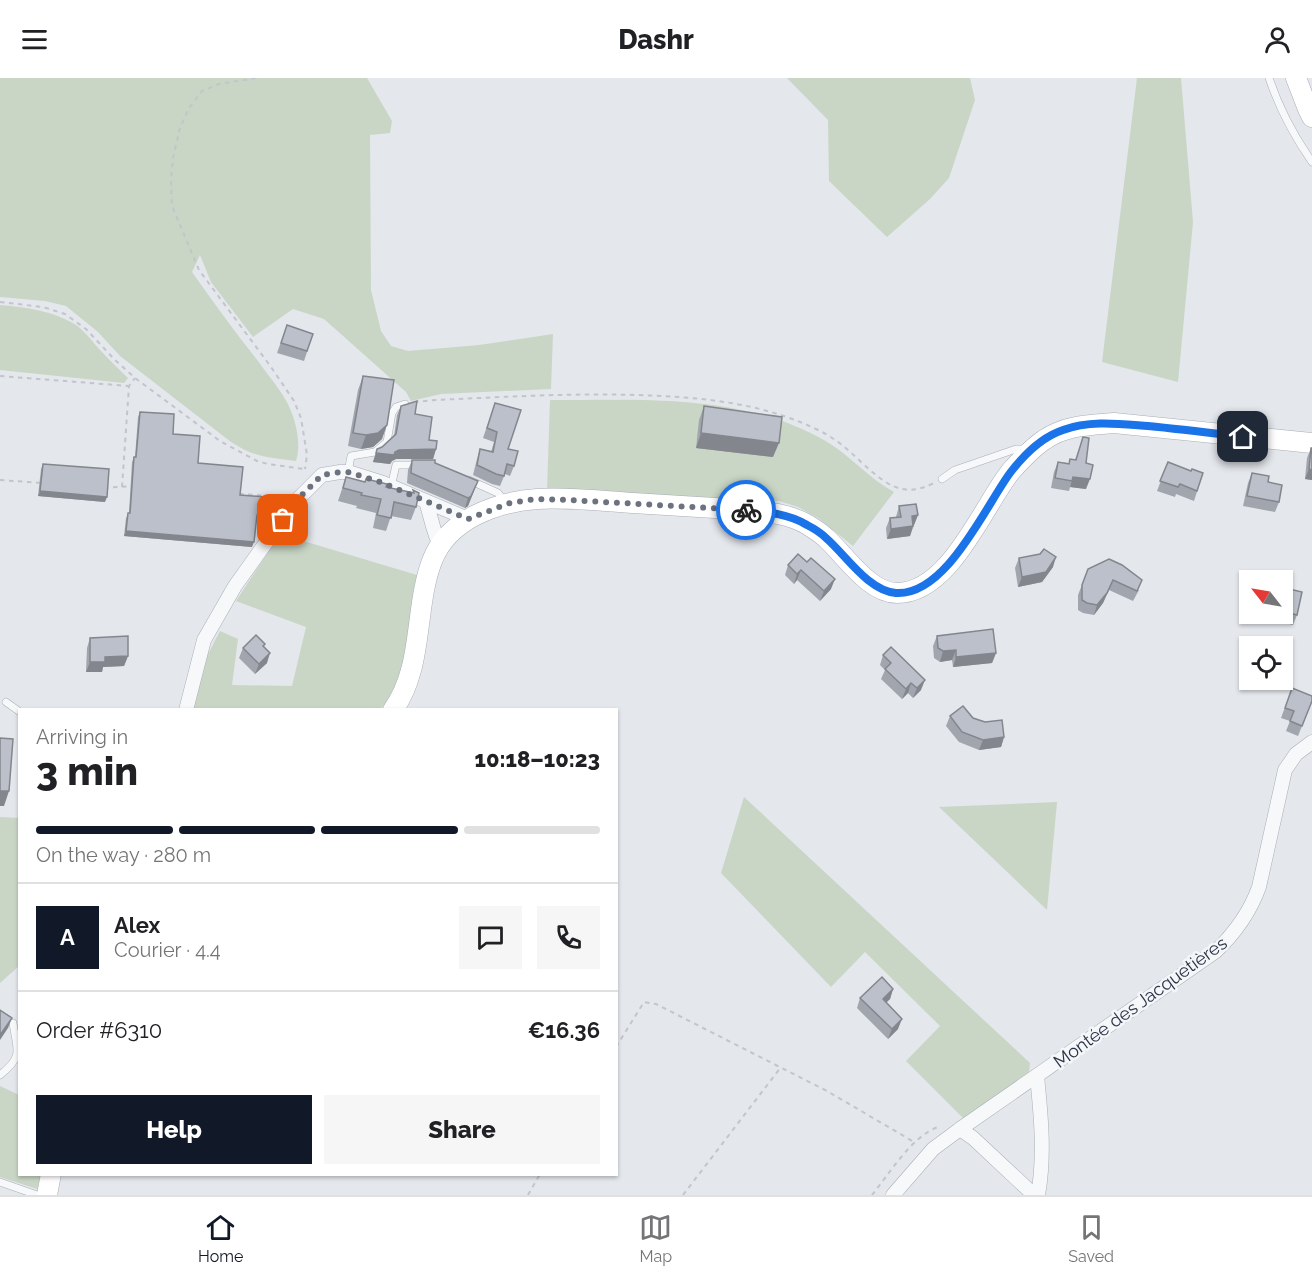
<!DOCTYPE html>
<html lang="en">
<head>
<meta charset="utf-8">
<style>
	:root { --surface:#fff; --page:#f6f6f6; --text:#202124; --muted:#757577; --line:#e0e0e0; --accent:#111827 }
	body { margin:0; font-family:Raleway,sans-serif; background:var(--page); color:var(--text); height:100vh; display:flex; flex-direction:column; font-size:22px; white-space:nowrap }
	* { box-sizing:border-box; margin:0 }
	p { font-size:20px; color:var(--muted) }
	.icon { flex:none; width:33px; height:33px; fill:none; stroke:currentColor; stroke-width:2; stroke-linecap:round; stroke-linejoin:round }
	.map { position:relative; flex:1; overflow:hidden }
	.sheet { position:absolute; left:18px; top:630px; width:600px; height:468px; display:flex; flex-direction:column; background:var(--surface); border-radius:0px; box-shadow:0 2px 4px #0004 }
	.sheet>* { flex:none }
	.needle { width:39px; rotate:301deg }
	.controls { position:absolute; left:1239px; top:492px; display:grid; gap:12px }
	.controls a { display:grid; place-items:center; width:54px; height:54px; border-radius:0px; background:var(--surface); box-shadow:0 2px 4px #0004; font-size:30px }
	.pin { position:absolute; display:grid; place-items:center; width:51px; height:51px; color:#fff; margin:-26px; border-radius:12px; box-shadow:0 3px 9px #0006 }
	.courier { position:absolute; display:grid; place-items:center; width:60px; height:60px; margin:-30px; border:4px solid #1a73e8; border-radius:50%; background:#fff; color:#222; box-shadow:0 2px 8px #0007 }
	.summary em { font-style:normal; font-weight:800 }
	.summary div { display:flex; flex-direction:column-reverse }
	.summary { display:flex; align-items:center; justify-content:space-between; height:102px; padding:0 18px }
	h1 { font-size:39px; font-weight:800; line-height:45px }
	.bar { display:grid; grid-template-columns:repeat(4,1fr); gap:9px 6px; align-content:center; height:72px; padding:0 18px }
	.bar i { height:8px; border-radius:4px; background:var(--line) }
	.bar .active { background:var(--accent) }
	.bar p { grid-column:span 4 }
	.line { display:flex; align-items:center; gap:15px; padding:0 18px; border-top:2px solid var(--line) }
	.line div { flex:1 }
	.round { display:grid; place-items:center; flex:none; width:63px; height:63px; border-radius:0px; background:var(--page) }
	.cta { display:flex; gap:12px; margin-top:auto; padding:12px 18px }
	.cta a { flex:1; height:69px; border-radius:0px; background:var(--accent); color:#fff; font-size:24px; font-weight:800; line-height:69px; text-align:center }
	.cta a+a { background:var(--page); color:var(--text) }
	header { display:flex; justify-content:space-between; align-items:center; height:78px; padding:0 18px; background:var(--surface); font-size:27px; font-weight:800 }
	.dock { display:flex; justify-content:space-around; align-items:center; height:84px; border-top:2px solid var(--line); background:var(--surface); font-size:16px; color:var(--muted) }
	.dock a { display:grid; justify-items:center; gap:3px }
	.dock .active { color:var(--accent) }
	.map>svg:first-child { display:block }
	.green { fill:#c9d6c5 }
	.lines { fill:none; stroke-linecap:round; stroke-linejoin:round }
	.lane-casing { stroke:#a9aeb7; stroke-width:8 }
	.street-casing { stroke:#a9aeb7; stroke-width:15 }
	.secondary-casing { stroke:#a9aeb7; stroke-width:21 }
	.path { stroke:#c2c5cb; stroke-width:2; stroke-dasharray:4.5 4.5; stroke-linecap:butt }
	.lane { stroke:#f7f8fa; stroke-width:7 }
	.street { stroke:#f7f8fa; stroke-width:14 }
	.secondary { stroke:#fff; stroke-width:20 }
	.wall { fill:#a1a5ae }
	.shaded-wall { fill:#83868d }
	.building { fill:#bbc0ca; stroke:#83868d; stroke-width:1.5 }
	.done { stroke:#6c737f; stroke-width:6; stroke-dasharray:0 10.8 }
	.route { stroke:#1a73e8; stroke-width:8 }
	.labels { text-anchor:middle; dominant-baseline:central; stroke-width:5; stroke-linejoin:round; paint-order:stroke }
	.street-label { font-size:18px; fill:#2b3445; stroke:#f4f6f9 }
</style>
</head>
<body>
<header><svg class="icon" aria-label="menu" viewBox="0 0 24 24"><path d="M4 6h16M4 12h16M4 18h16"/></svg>Dashr<svg class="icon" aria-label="person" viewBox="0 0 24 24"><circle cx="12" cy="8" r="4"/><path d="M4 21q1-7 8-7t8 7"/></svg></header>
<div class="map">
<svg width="1312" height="1117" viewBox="0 0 1312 1117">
	<rect width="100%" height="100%" fill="#e4e7ec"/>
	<g class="green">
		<path d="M0,0H367L392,43L390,55L370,57L371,212L381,253L391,268L408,273L479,267L553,256L551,311L441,316L411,323L406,314L324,241L293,231L253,259L211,204L200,177L192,194C213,224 235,254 258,283C269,299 284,315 291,333C297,348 301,368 296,383C269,380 254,379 231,364L120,278L98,254L66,228L45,223L0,219Z"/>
		<path d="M787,0H970L975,22L949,100L930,121L887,159L829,103L828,42Z"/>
		<path d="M1137,0H1181L1193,144L1178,304L1102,284Z"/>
		<path d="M0,227C25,229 54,233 76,247C86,254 93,265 102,274C110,283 119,291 128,300L124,305L0,292Z"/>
		<path d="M550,322C641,322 741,315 824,362C849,376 868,400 894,414L853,468L818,440L798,429L779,423L547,413Z"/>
		<path d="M280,456L417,497C412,539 411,601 380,631L190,632L201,592L208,576L220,553L238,561L232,607L292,608L306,549L236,523Z"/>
		<path d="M744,719L1030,985L1029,994L964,1041L906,983L940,948L865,874L831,909L721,795Z"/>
		<path d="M1057,724L1047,832L939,729Z"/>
		<path d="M0,739L20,740L19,888L0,905Z"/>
		<path d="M0,1008L19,1017L20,1096L41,1097L37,1111L0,1099Z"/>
	</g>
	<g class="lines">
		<g class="lane-casing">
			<g id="lane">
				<path d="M1269,0C1279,30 1294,58 1312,84"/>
				<path d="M348,394L351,378L375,374L387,364L392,335L396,329L405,326"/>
				<path d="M942,401L955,392L1016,371H1025"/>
				<path d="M469,402L498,415L505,424"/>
				<path d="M391,409L396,387H417"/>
				<path d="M6,624L20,634"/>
				<path d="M0,997C24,978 17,973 13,945"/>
				<path d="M0,1104L37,1117"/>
			</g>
		</g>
		<g class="street-casing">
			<g id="street">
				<path d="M426,424C431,438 433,454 440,467"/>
				<path d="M186,632L204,562L235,508L275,452L299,420L322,397L340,394H348L383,405L468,441"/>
				<path d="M1037,998C1041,1037 1045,1078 1038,1117"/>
				<path d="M960,1051L973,1060L1034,1117"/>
				<path d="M893,1117L933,1071L960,1051L1216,873C1236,854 1250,834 1259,809L1285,692L1296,676L1312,664"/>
			</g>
		</g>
		<g class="secondary-casing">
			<g id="secondary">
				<path d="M1296,0L1308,31L1312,39"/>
				<path d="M393,632C424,589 414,530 432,483C448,441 496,424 537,421C568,419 601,423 633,425C671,427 709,430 747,432C767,434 790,436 808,447C814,451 821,455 826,460C845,477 869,515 897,515C950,515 983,428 1011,393C1021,382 1032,370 1044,362C1065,347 1090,347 1114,345L1312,365"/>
				<path d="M47,1117L51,1096"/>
			</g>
		</g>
		<g class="path">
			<path d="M256,0L219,6L202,13L189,30L180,50L173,80L171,102L172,128L199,192L271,289L294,323L301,340L307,377L305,391"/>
			<path d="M0,224L43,229L65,236L86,251L115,282L135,300L220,363L257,383L268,386L304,391"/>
			<path d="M0,298L129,308"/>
			<path d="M414,324L436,322C502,319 569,315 636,317C699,319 761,324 818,352C835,360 849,372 862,385C886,406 902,421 934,405"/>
			<path d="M0,402L42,405"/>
			<path d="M122,409L129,308L135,300"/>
			<path d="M104,410L132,408"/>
			<path d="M239,416C254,416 266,417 280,425"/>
			<path d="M616,969L644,924L656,926L827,1013L914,1064"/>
			<path d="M528,1117L540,1096"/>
			<path d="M683,1117L781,989"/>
			<path d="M872,1117C889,1096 912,1058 938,1049"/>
		</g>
		<use href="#lane" class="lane"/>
		<use href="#street" class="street"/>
		<use href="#secondary" class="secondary"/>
	</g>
	<g class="wall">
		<path d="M287,247L313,256L304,283L277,275Z"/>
		<path d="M363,298L382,361L373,369L361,371L348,368L358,312Z"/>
		<path d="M495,325L514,388L510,398L505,396L500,408L492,406L473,397L477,381L480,371L491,374L494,364L483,360Z"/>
		<path d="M401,328L415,336L429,362L436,371L433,381H396L392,383L390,386L373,384L377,371L382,369L394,358L397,337Z"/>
		<path d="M704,328L773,379L696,370L699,342Z"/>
		<path d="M140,334L173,356L198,385L240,417L262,443L256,442L252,469L124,458L126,440L129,435L132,384L134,379H135L138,339Z"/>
		<path d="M1083,359L1086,385V411L1070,409L1069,413L1051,410L1054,394L1058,384L1069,385L1070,381L1075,382Z"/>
		<path d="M1311,370H1312V402L1305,401L1307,380Z"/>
		<path d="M412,382L435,385L474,413L468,428L465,430L407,405L408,392Z"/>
		<path d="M1168,384L1191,393L1203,395L1194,423L1176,416L1175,419L1157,413Z"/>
		<path d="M43,386L105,424L38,418L41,391Z"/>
		<path d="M1252,395L1268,404L1279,424L1275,434L1243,428L1248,405Z"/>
		<path d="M346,399L364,404L413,415V412L416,429L411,442L391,438L386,453L373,450L376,435L356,430L357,428L338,423Z"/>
		<path d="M899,428L918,437L914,447L910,458L887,461L886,450L890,440L896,439Z"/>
		<path d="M1019,480L1053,489L1042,504L1018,509L1015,490Z"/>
		<path d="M807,484L831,511L820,523L797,502L794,506L785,497L788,487Z"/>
		<path d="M1088,491L1139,512L1133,523L1109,512L1103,525L1094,537L1083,535L1078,532V517Z"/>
		<path d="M1282,506L1297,537L1293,547L1257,538V536H1282Z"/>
		<path d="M937,558L996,575L992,585L953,589L952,582L940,584L934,580L933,568Z"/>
		<path d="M90,560L128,578L124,588L103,589L102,594H86L87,570Z"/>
		<path d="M265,566L264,569L267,585L255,596L239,580L243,570Z"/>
		<path d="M883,577L921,612L913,620L908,615L902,621L881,601L885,592L880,587Z"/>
		<path d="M1292,610L1312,623L1298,658L1286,653L1290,643L1281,640Z"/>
		<path d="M950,638L973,640L1004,659L1001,669L979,672L959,664L946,648Z"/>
		<path d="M893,911L890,921L886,925L898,951L888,961L857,930L860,920Z"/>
	</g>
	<g class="shaded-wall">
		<path d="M387,347L382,361L373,369L361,371L366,357Z"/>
		<path d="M701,355L779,365L773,379L696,370Z"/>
		<path d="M436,371L433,381H396L392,383L390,386L373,384L376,375L395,374L399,372Z"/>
		<path d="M1309,391L1312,392V402L1305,401Z"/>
		<path d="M1073,399L1090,401L1086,411L1070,409Z"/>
		<path d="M478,403L468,428L465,430L468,420Z"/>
		<path d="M40,413L107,419L105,424L38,418Z"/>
		<path d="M257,437L264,438L262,443L255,442Z"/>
		<path d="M918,437L914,447L909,448L912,438Z"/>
		<path d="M913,448L910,458L887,461L891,451Z"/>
		<path d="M126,453L254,464L252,469L124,458Z"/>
		<path d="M1056,479L1053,489L1042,504L1018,509L1022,499Z"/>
		<path d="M801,492L797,502L794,506L797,496Z"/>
		<path d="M835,501L831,511L820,523L824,513Z"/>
		<path d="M1113,502L1103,525L1094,537L1097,527Z"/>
		<path d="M956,572L952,582L940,584L943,573Z"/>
		<path d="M270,575L267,585L255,596L259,586Z"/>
		<path d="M996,575L992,585L953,589L956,579Z"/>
		<path d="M128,578L124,588L103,589L102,594H86L90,584L105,579Z"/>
		<path d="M925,602L921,612L913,620L917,610Z"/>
		<path d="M911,605L908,615L902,621L906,611Z"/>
		<path d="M1004,659L1001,669L979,672L983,662Z"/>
		<path d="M0,713H9L4,728H0Z"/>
		<path d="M893,911L890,921L879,931L883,921Z"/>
		<path d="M12,940L8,950L0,962V957Z"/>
		<path d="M902,941L898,951L888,961L892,951Z"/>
	</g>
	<g class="building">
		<path d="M287,247L313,256L307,273L281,265Z"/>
		<path d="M363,298L394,302L387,347L378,355L366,357L353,355Z"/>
		<path d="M417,323L415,336L432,339L429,362L437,363L436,371L399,372L395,374L394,377L376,375L377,371L382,369L396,356L401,328Z"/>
		<path d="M495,325L521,332L508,371L518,373L514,388L507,386L504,398L496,396L477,387L480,371L493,374L497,354L487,350Z"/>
		<path d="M704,328L782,339L779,365L701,355Z"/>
		<path d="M140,334L174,336L173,356L200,358L198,385L243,389L240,417L265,419L264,438L257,437L254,464L126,453L128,435H130L134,379H136Z"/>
		<path d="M1083,359L1089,360L1086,385L1093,387L1090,401L1073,399L1072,403L1055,400L1058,384L1069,386L1070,381L1076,382Z"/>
		<path d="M1311,370H1312V392L1309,391Z"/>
		<path d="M412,382H435V385L478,403L471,418L468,420L411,395Z"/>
		<path d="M1168,384L1191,393L1192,391L1203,395L1197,413L1180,406L1178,409L1160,403Z"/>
		<path d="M43,386L109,391L107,419L40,413Z"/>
		<path d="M1252,395L1269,398L1268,404L1282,407L1279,424L1247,418Z"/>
		<path d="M346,399L365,404L366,401L387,406L386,409L414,415L413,412L419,415L416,429L394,424L391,440L377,437L381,421L361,417L362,415L343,410Z"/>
		<path d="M916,426L918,437L912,438L913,448L891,451L890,440L901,439L899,428Z"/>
		<path d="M1044,471L1056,479L1046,494L1022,499L1019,480L1040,476Z"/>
		<path d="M798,476L807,484L811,480L835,501L824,513L801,492L797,496L788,487Z"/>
		<path d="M1109,481L1122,487L1142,502L1137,513L1113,502L1107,515L1097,527L1087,525L1082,522V507L1088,491Z"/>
		<path d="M1282,506L1286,507L1285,510L1302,514L1297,537L1282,533Z"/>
		<path d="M993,551L996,575L956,579V572L943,573L938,570L937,558Z"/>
		<path d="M256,557L265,566L263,568L270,575L259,586L243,570Z"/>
		<path d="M128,558V578L105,579V584H90V560Z"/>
		<path d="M891,569L925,602L917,610L911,605L906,611L885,591L891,585L883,577Z"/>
		<path d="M1292,610L1312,618V623L1302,648L1290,643L1294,633L1285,630Z"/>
		<path d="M963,628L973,640L985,644L1002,642L1004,659L983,662L962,654L950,638Z"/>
		<path d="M0,660L13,661L9,713H0Z"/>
		<path d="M882,899L893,911L883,921L902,941L892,951L860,920Z"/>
		<path d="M0,932L12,940L0,957Z"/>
	</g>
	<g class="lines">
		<path class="done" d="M283,442L299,420L322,397L340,394H348L383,405L468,441L510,425L536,421L568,422L746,432"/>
		<path class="route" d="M746,432C767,434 789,436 807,447C813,450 821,455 826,460C845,476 868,513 896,515C946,518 985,429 1010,395C1023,378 1042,359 1063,352C1090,342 1120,346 1148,348C1180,351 1211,355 1243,359"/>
	</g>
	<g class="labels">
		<g class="street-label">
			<text transform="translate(1140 924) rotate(-36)">Montée des Jacquetières</text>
		</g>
	</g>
</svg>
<div class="controls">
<a><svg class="needle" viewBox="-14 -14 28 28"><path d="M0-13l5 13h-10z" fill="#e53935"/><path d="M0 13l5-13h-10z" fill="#757577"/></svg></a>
<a><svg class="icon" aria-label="locate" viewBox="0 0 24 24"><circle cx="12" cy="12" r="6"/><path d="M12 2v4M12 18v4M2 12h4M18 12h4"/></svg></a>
</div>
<div class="pin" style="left:283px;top:442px;background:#ea580c"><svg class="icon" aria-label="bag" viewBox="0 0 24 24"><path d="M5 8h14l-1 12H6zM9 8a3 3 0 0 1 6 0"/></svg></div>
<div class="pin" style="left:1243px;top:359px;background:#1f2937"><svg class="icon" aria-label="home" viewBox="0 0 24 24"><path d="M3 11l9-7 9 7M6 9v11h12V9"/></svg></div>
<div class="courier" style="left:746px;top:432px"><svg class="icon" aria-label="bike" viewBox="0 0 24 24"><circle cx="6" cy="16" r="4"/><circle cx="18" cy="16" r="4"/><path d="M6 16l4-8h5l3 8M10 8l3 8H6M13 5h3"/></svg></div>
<section class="sheet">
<div class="summary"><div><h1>3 min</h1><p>Arriving in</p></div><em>10:18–10:23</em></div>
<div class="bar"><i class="active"></i><i class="active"></i><i class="active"></i><i></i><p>On the way · 280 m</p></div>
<div class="line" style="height:108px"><b class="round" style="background:var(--accent);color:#fff">A</b><div><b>Alex</b><p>Courier · 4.4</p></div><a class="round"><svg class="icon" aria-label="chat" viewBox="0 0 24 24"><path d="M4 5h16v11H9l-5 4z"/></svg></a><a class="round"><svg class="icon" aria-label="phone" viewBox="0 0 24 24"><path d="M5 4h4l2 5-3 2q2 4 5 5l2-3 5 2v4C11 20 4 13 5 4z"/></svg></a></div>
<div class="line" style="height:78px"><div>Order #6310</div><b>€16.36</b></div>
<div class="cta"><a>Help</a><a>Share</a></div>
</section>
</div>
<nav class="dock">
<a class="active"><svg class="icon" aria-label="home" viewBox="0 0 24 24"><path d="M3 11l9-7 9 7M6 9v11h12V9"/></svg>Home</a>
<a><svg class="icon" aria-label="map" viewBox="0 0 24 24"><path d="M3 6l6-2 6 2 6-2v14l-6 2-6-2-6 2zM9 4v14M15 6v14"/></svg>Map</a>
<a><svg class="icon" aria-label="saved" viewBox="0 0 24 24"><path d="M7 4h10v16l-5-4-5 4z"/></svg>Saved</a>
</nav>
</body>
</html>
